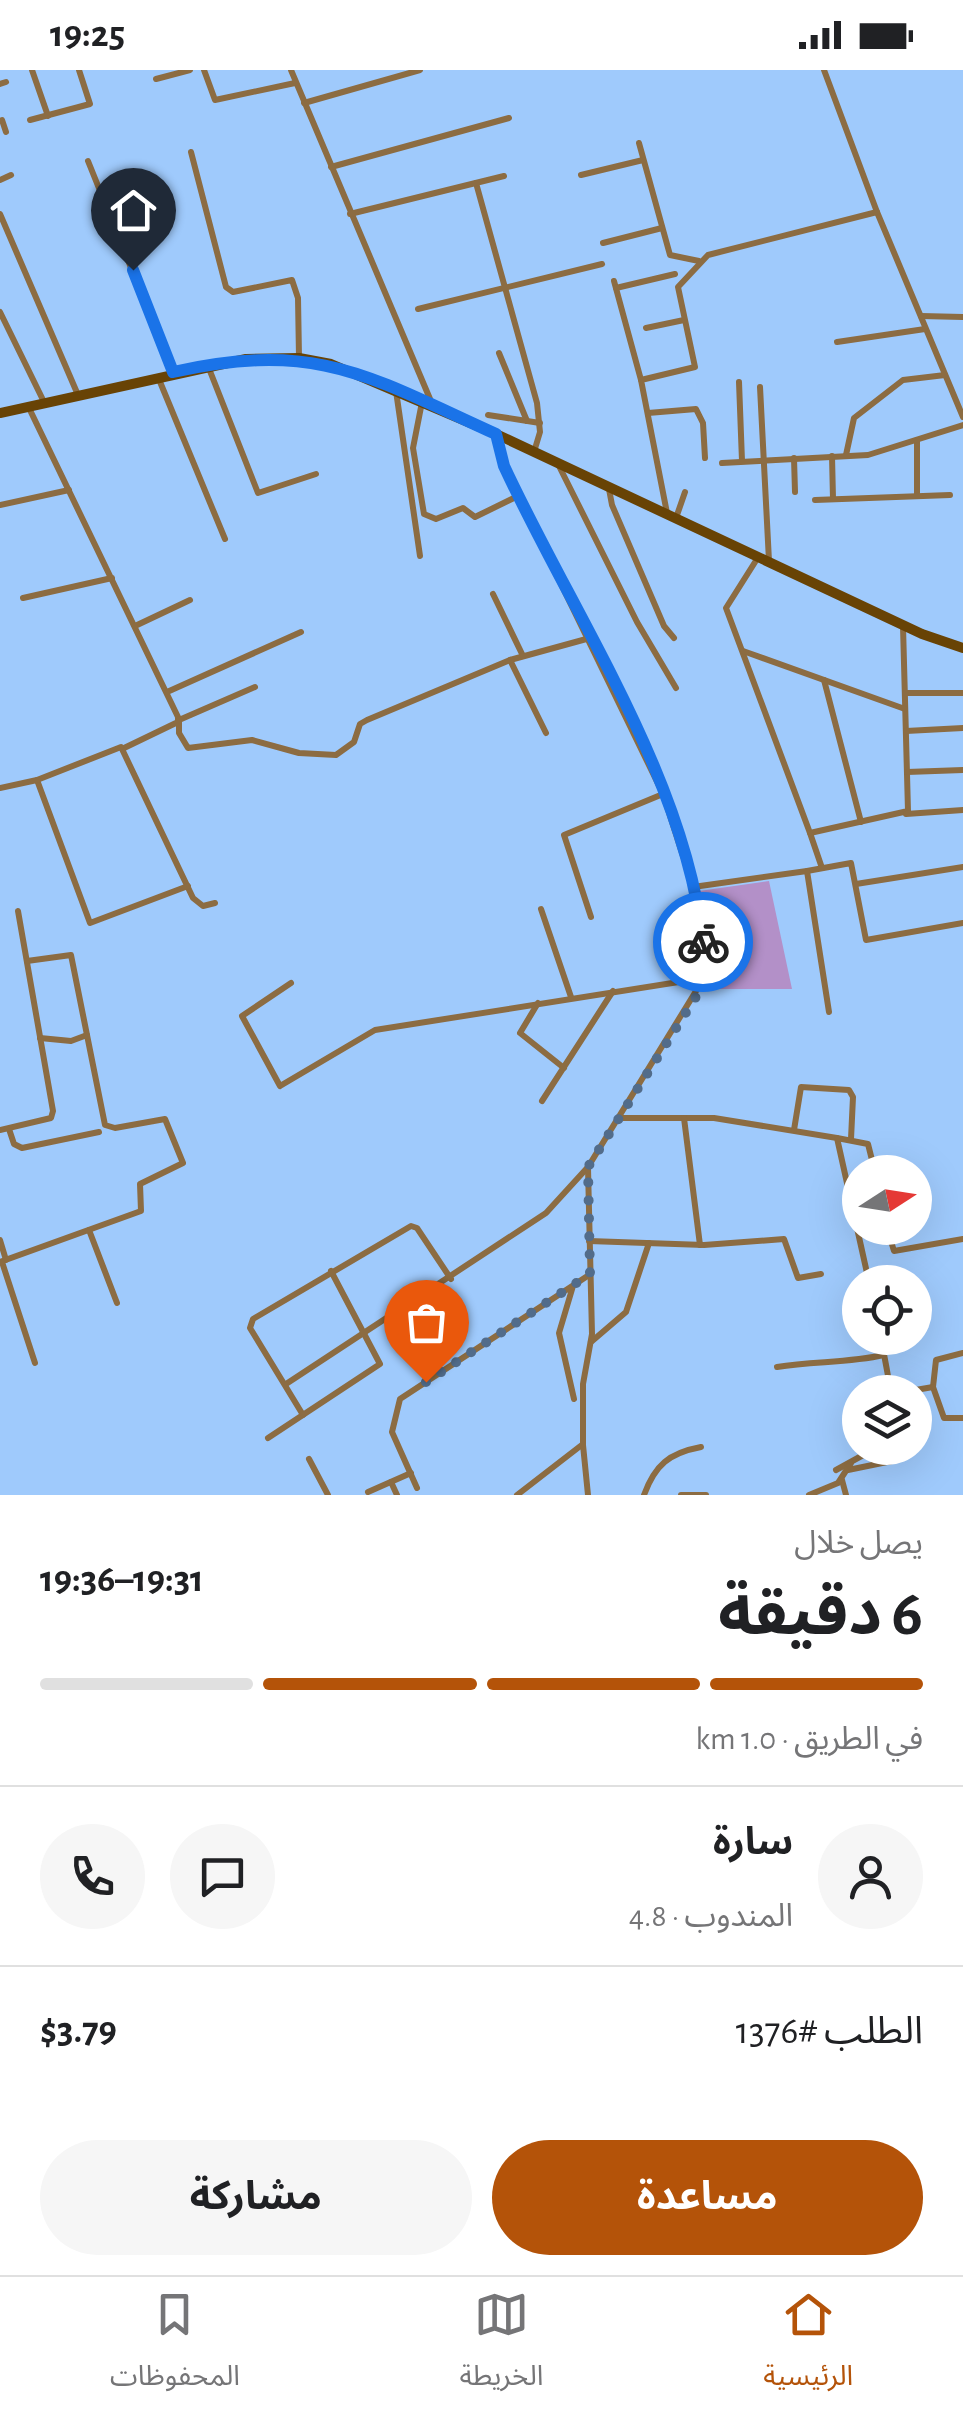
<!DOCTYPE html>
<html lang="ar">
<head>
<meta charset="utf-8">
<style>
	:root { --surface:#fff; --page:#f6f6f6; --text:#202124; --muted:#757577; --line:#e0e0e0; --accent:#b45309 }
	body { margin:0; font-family:"Alegreya Sans","Noto Sans Arabic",sans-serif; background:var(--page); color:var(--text); direction:rtl; height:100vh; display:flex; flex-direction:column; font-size:38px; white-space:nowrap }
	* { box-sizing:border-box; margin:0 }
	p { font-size:32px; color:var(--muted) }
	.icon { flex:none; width:55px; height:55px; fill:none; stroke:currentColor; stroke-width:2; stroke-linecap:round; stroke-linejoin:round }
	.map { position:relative; height:1425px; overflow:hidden; direction:ltr }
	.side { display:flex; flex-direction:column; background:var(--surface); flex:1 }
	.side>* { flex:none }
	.needle { width:65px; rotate:78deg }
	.fabs { position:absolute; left:842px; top:1085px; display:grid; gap:20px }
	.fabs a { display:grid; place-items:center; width:90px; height:90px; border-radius:50%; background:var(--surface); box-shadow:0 10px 40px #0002; font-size:50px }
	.pin { position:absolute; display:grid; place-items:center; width:85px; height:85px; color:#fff; margin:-102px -42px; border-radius:50% 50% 50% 0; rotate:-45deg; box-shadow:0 0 10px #0007 }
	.pin .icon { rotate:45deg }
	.courier { position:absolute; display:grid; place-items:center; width:100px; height:100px; margin:-50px; border:8px solid #1a73e8; border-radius:50%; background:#fff; color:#222; box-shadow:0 2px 12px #0007 }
	.head em { font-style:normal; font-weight:700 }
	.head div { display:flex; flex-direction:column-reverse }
	.head { display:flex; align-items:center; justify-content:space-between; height:170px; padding:0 40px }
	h1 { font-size:65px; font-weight:700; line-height:75px }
	.bar { display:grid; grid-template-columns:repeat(4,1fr); gap:15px 10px; align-content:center; height:120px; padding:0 40px }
	.bar i { height:12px; border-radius:8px; background:var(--line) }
	.bar .selected { background:var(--accent) }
	.bar p { grid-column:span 4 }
	.line { display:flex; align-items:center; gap:25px; padding:0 40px; border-top:2px solid var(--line) }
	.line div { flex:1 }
	.round { display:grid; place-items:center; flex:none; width:105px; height:105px; border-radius:52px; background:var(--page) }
	.action { display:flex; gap:20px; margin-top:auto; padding:20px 40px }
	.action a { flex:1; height:115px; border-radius:60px; background:var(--accent); color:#fff; font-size:40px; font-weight:700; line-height:115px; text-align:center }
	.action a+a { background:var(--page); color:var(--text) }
	.status { display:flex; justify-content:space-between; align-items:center; height:70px; padding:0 50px; background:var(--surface); direction:ltr }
	.status svg { height:28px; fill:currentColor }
	.dock { display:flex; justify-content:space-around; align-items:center; height:140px; border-top:2px solid var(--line); background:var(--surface); font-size:28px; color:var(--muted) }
	.dock a { display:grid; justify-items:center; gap:5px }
	.dock .selected { color:var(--accent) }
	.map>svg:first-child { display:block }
	.green { fill:#b390c8 }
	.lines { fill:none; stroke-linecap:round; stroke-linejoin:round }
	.street { stroke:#8c6c42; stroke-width:6 }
	.secondary { stroke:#684305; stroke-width:10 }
	.done { stroke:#526c8a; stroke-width:10; stroke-dasharray:0 18 }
	.route { stroke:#1a73e8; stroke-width:12 }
</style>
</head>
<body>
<div class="status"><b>19:25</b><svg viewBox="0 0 49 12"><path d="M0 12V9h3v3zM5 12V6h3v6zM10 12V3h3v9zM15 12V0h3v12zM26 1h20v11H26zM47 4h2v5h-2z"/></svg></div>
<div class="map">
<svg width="963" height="1425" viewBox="0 0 963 1425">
	<rect width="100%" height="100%" fill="#9fcafc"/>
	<path class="green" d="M769,811L792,919H708L711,897L699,821Z"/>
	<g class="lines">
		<g class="street">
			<path d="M32,0L48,46"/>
			<path d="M204,0L215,30L295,13"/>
			<path d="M291,0L433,336"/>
			<path d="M824,0L877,142L963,347"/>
			<path d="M156,9L190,0"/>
			<path d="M0,14L6,12"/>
			<path d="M304,33L420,0"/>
			<path d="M2,50L6,62"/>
			<path d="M30,50L90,34L79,0"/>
			<path d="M639,73L670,185L699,191"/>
			<path d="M191,82L226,217L233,222L292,210L298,228L299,287"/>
			<path d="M88,91L173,302"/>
			<path d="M331,97L509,48"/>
			<path d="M581,105L643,90"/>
			<path d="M0,110L11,105"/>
			<path d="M476,113L537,333L540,362L534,382"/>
			<path d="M0,144L78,325"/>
			<path d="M350,144L504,106"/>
			<path d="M603,173L662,158"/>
			<path d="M614,211L641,310"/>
			<path d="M616,218L675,204"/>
			<path d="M418,239L602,194"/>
			<path d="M0,242L44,332"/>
			<path d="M921,246L963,247"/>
			<path d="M646,258L684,250"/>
			<path d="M837,272L925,259"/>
			<path d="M499,283L527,351"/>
			<path d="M208,296L258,423L316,404"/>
			<path d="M158,307L225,469"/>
			<path d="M739,312L742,391"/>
			<path d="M760,317L769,491"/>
			<path d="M396,321L420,486"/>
			<path d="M422,332L413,378L424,444L436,449L463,438L475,447L518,426"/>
			<path d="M29,338L178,647V652L122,679L193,828L203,836L215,833"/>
			<path d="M648,343L696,339L703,353L705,388"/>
			<path d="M488,345L540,353"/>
			<path d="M917,370V426"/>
			<path d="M846,385L854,348L903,310L945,305"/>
			<path d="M832,386L833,429"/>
			<path d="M794,388L795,422"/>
			<path d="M722,393L868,385L963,355"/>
			<path d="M559,396L637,552L676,618"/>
			<path d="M609,419L612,435L664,556L674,568"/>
			<path d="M815,430L950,425"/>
			<path d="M0,435L69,420"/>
			<path d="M667,443L641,310L695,297L678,217L708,185L877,142"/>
			<path d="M676,448L685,422"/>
			<path d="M757,489L726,538L810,763L908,741L903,556"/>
			<path d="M493,524L523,586"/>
			<path d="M23,528L112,508"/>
			<path d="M135,556L190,530"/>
			<path d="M743,581L905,639"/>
			<path d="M510,590L546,663"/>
			<path d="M824,610L861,752"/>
			<path d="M255,617L179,650V663L188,678L252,670L299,683L336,685L354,672L360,654L367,650L510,590L590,568"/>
			<path d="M167,622L301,562"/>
			<path d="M905,623H963"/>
			<path d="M906,661L963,658"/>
			<path d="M907,702L963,700"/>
			<path d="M37,710L90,853L188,816"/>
			<path d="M0,718L37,710L121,677"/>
			<path d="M906,744L963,740"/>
			<path d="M810,763L822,798"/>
			<path d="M807,801L851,793L866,870L963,853"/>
			<path d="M856,814L963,797"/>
			<path d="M693,817L807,801L829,942"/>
			<path d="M541,839L571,927"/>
			<path d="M591,847L564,765L663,724"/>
			<path d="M291,913L242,946L280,1016L375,960L704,908"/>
			<path d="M538,933L520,963L564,998"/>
			<path d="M40,968L71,971L87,965"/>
			<path d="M542,1031L613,921"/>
			<path d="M621,1048H714L837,1068L869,1212"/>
			<path d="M684,1048L700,1175"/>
			<path d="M9,1059L14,1074L22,1078L99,1062"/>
			<path d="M0,1060L51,1048L53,1041L18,841"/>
			<path d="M794,1060L801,1017L849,1020L853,1027L851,1069"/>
			<path d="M837,1068L868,1074L875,1102"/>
			<path d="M887,1158L894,1181L963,1169"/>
			<path d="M89,1160L117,1233"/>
			<path d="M0,1170L6,1190"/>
			<path d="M589,1171L704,1175L784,1169L798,1208L821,1204"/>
			<path d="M0,1192L141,1141L140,1114L183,1093L165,1049L115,1058L105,1055L71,885L27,891"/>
			<path d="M2,1192L35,1293"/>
			<path d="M573,1216L559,1263L574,1329"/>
			<path d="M881,1268L891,1322"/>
			<path d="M591,1272L626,1242L649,1173"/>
			<path d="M963,1283L936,1290L933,1317L944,1348H963"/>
			<path d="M777,1297C814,1291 848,1293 884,1285"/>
			<path d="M286,1314L546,1143L588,1097L704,908L693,817L663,724L509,407L496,365"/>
			<path d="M904,1322L933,1317"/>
			<path d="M303,1345L250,1258L253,1249L411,1156L417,1158L451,1209"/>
			<path d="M268,1368L380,1294L331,1201"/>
			<path d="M583,1375L588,1425"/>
			<path d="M309,1389L328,1425"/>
			<path d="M836,1400L876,1378"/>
			<path d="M848,1400L892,1391"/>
			<path d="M842,1410L846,1425"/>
			<path d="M391,1412L397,1425"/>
			<path d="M417,1418L392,1362L400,1329L589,1205"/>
			<path d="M368,1422L411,1403"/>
			<path d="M517,1425L583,1374V1314L592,1264L588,1098"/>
			<path d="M644,1425C655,1395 669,1383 701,1377"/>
			<path d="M681,1425H706"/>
			<path d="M809,1425L838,1413L851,1393"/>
		</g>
		<path class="secondary" d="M0,343L246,289L299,288L331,294L496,364L922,564L963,578"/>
	</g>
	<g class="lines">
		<path class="done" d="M426,1312L590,1204L588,1097L699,922L704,908L703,872"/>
		<path class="route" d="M133,200L173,302C318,270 368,306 496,364L504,396C573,545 685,706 703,872"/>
	</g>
</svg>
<div class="fabs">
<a><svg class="needle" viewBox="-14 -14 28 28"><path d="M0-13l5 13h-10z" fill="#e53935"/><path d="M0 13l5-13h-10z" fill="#757577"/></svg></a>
<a><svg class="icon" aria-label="locate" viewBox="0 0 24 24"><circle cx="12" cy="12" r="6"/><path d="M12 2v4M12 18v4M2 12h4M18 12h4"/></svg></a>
<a><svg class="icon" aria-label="layers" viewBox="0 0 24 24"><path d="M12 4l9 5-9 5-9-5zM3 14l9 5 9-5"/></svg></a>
</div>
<div class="pin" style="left:426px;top:1312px;background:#ea580c"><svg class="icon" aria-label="bag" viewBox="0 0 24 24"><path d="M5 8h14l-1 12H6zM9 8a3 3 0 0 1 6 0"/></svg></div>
<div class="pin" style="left:133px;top:200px;background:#1f2937"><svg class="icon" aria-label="home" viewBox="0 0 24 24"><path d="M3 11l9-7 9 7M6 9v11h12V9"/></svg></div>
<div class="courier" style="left:703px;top:872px"><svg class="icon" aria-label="bike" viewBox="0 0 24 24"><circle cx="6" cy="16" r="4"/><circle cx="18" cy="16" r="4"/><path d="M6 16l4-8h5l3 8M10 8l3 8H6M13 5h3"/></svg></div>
</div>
<section class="side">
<div class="head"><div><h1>6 دقيقة</h1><p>يصل خلال</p></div><em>19:31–19:36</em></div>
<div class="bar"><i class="selected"></i><i class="selected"></i><i class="selected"></i><i></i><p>في الطريق · 1.0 km</p></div>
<div class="line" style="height:180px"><a class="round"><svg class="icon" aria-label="person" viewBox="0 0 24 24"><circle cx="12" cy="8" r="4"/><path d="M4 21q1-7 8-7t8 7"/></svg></a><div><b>سارة</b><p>المندوب · 4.8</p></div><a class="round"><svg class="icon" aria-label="chat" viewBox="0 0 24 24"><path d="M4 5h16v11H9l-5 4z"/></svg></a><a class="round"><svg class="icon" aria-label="phone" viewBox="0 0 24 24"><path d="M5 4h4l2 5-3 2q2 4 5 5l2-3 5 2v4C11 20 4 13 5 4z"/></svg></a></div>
<div class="line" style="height:130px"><div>الطلب #1376</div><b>$3.79</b></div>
<div class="action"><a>مساعدة</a><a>مشاركة</a></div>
</section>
<nav class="dock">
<a class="selected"><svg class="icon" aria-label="home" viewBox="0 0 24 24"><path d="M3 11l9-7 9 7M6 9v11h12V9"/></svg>الرئيسية</a>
<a><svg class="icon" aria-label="map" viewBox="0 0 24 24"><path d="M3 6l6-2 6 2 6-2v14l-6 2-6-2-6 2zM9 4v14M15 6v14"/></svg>الخريطة</a>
<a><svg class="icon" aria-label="saved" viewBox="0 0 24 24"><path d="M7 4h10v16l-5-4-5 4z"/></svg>المحفوظات</a>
</nav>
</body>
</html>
